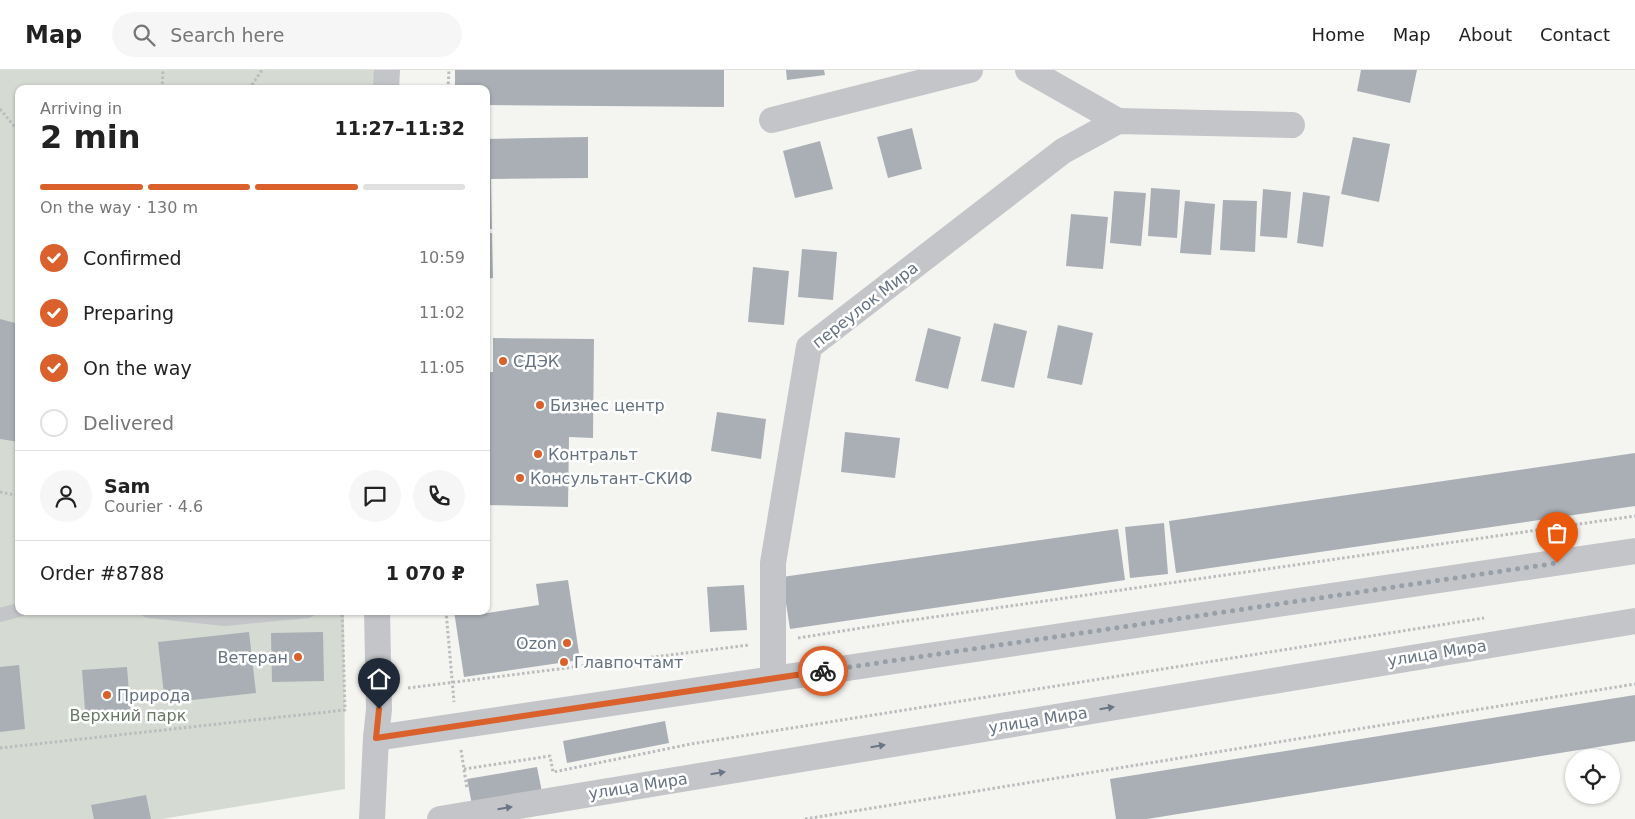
<!DOCTYPE html>
<html lang="en">
<head>
<meta charset="utf-8">
<style>
	:root { --surface:#fff; --page:#f6f6f6; --text:#222; --muted:#767676; --line:#e0e0e0; --accent:#da612c }
	body { margin:0; font-family:"DejaVu Sans",sans-serif; background:var(--page); color:var(--text); height:100vh; display:flex; flex-direction:column; font-size:19px; white-space:nowrap }
	* { box-sizing:border-box; margin:0 }
	p { font-size:16px; color:var(--muted) }
	.icon { flex:none; width:28px; height:28px; fill:none; stroke:currentColor; stroke-width:2; stroke-linecap:round; stroke-linejoin:round }
	.map { position:relative; flex:1; overflow:hidden }
	.drawer { position:absolute; left:15px; top:15px; width:475px; height:530px; display:flex; flex-direction:column; background:var(--surface); border-radius:10px; box-shadow:0 1px 4px #0004 }
	.drawer>* { flex:none }
	.tools { position:absolute; left:1565px; top:679px; display:grid; gap:10px }
	.tools a { display:grid; place-items:center; width:55px; height:55px; border-radius:50%; background:var(--surface); box-shadow:0 1px 4px #0004; font-size:25px }
	.pin { position:absolute; display:grid; place-items:center; width:42px; height:42px; color:#fff; margin:-51px -21px; border-radius:50% 50% 50% 0; rotate:-45deg; box-shadow:0 0 5px #0007 }
	.pin .icon { rotate:45deg }
	.courier { position:absolute; display:grid; place-items:center; width:50px; height:50px; margin:-25px; border:4px solid #da612c; border-radius:50%; background:#fff; color:#222; box-shadow:0 1px 6px #0007 }
	.summary em { font-style:normal; font-weight:700 }
	.summary div { display:flex; flex-direction:column-reverse }
	.summary { display:flex; align-items:center; justify-content:space-between; height:85px; padding:0 25px }
	h1 { font-size:32px; font-weight:700; line-height:38px }
	.bar { display:grid; grid-template-columns:repeat(4,1fr); gap:8px 5px; align-content:center; height:60px; padding:0 25px }
	.bar i { height:6px; border-radius:4px; background:var(--line) }
	.bar .current { background:var(--accent) }
	.bar p { grid-column:span 4 }
	.line { display:flex; align-items:center; gap:12px; padding:0 25px; border-top:1px solid var(--line) }
	.line div { flex:1 }
	.round { display:grid; place-items:center; flex:none; width:52px; height:52px; border-radius:26px; background:var(--page) }
	ol { padding:0 25px; list-style:none }
	li { display:flex; align-items:center; gap:15px; height:55px }
	li p { margin-inline-start:auto }
	li .icon { padding:5px; border-radius:50%; background:var(--accent); color:#fff; stroke-width:4 }
	li:last-child { color:var(--muted) }
	li i { width:28px; height:28px; border:2px solid var(--line); border-radius:50% }
	header { display:flex; align-items:center; gap:30px; box-sizing:border-box; height:70px; padding:0 25px; background:var(--surface); border-bottom:1px solid var(--line) }
	header strong { font-size:24px }
	nav { display:flex; gap:28px; margin-inline-start:auto; font-size:18px }
	.search { width:350px; height:45px; background:var(--page); display:flex; align-items:center; gap:12px; box-sizing:border-box; padding:0 18px; border-radius:28px; color:var(--muted); font-size:19px }
	.map>svg:first-child { display:block }
	.green { fill:#d5dbd2 }
	.building { fill:#a9afb5 }
	.lines { fill:none; stroke-linecap:round; stroke-linejoin:round }
	.path { stroke:#babcbe; stroke-width:3; stroke-dasharray:2.5 2.5; stroke-linecap:butt }
	.service { stroke:#c3c5c9; stroke-width:14 }
	.minor { stroke:#c3c5c9; stroke-width:26 }
	.oneway { fill:#6a7685 }
	.done { stroke:#97a0a8; stroke-width:5; stroke-dasharray:0 9 }
	.route { stroke:#da612c; stroke-width:6 }
	.poi-dot { fill:#da612c; stroke:#fff; stroke-width:2 }
	.labels { text-anchor:middle; dominant-baseline:central; stroke-width:5; stroke-linejoin:round; paint-order:stroke }
	.street-label { font-size:16px; fill:#657281; stroke:#fff }
	.poi-label { font-size:16px; fill:#657281; stroke:#fff; text-anchor:start }
	.park-label { font-size:16px; fill:#667863; stroke:#fff }
</style>
</head>
<body>
<header>
<strong>Map</strong>
<div class="search"><svg class="icon" aria-label="search" viewBox="0 0 24 24"><circle cx="10" cy="10" r="6"/><path d="M15 15l6 6"/></svg>Search here</div>
<nav><a>Home</a><a>Map</a><a>About</a><a>Contact</a></nav>
</header>
<div class="map">
<svg width="1635" height="749" viewBox="0 0 1635 749">
	<rect width="100%" height="100%" fill="#f4f5f1"/>
	<path class="green" d="M0,0H383L382,19H19V541H344L345,719L162,749H0Z"/>
	<g class="building">
		<path d="M455,0H724V37L486,35V19H455Z"/>
		<path d="M786,0H824L825,5L787,10Z"/>
		<path d="M1361,0H1417L1410,33L1357,21Z"/>
		<path d="M912,58L922,99L888,108L877,67Z"/>
		<path d="M588,67V108L491,109L492,159H486V69Z"/>
		<path d="M1353,67L1390,74L1379,132L1341,124Z"/>
		<path d="M820,71L833,119L795,128L783,81Z"/>
		<path d="M1151,118L1180,120L1177,168L1148,166Z"/>
		<path d="M1263,119L1291,122L1287,168L1260,166Z"/>
		<path d="M1114,121L1146,123L1141,176L1110,173Z"/>
		<path d="M1303,122L1330,126L1323,177L1297,173Z"/>
		<path d="M1223,130L1257,131L1255,182L1220,180Z"/>
		<path d="M1185,131L1215,134L1211,185L1180,183Z"/>
		<path d="M1071,144L1108,147L1103,199L1066,196Z"/>
		<path d="M486,163H492L493,208L486,209Z"/>
		<path d="M802,179L837,182L833,230L798,227Z"/>
		<path d="M753,197L789,201L784,255L748,252Z"/>
		<path d="M0,249L19,254V372L0,369Z"/>
		<path d="M994,253L1027,261L1014,318L981,311Z"/>
		<path d="M1058,255L1093,263L1082,315L1047,308Z"/>
		<path d="M928,258L961,267L948,319L915,311Z"/>
		<path d="M493,268L594,269L593,368L569,367L568,437L486,435V302H493Z"/>
		<path d="M717,342L766,349L761,389L711,381Z"/>
		<path d="M845,362L900,368L895,408L841,402Z"/>
		<path d="M1635,383V436L1176,503L1169,451Z"/>
		<path d="M1164,453L1168,504L1130,508L1125,457Z"/>
		<path d="M1118,459L1125,510L790,559L782,507Z"/>
		<path d="M568,510L580,590L464,607L454,541H480L481,544L539,535L536,514Z"/>
		<path d="M744,515L747,560L710,562L707,517Z"/>
		<path d="M249,562L256,623L165,633L158,572Z"/>
		<path d="M323,562L324,611L272,612L271,563Z"/>
		<path d="M19,595L25,659L0,662V597Z"/>
		<path d="M127,597L131,649L86,653L82,600Z"/>
		<path d="M1635,625V671L1147,749H1116L1110,709Z"/>
		<path d="M665,651L669,673L567,693L563,671Z"/>
		<path d="M537,697L542,722L472,735L467,709Z"/>
		<path d="M146,725L151,749H94L91,735Z"/>
	</g>
	<g class="lines">
		<g class="path">
			<path d="M162,19L163,0"/>
			<path d="M249,19L262,0"/>
			<path d="M448,19L449,0"/>
			<path d="M0,39L19,62"/>
			<path d="M0,422L19,426"/>
			<path d="M446,541L454,632"/>
			<path d="M798,568L899,552L1635,446"/>
			<path d="M408,618L749,575"/>
			<path d="M0,678L345,640L342,541"/>
			<path d="M461,680L467,719"/>
			<path d="M464,699L550,686L553,702L691,674L1484,548"/>
			<path d="M805,749L1635,614"/>
		</g>
		<g class="service">
			<path d="M148,541L225,549L308,541"/>
			<path d="M0,545L19,540"/>
		</g>
		<g class="minor">
			<path d="M1028,0L1118,51"/>
			<path d="M386,19L387,0"/>
			<path d="M772,50L970,0"/>
			<path d="M773,608V493L809,277L1063,81L1118,51L1292,55"/>
			<path d="M376,668L1635,481"/>
			<path d="M372,749L376,668L379,639L377,541"/>
			<path d="M440,749L1635,551"/>
		</g>
	</g>
	<defs><path id="oneway-solid" d="M-6-.8H1V-3.2L6.5 0L1 3.2V.8H-6Z" transform="scale(1.25)"/></defs>
	<g class="oneway">
		<use href="#oneway-solid" transform="translate(1107 638) rotate(-9)"/>
		<use href="#oneway-solid" transform="translate(878 676) rotate(-9)"/>
		<use href="#oneway-solid" transform="translate(718 703) rotate(-9)"/>
		<use href="#oneway-solid" transform="translate(505 738) rotate(-9)"/>
	</g>
	<g class="lines">
		<path class="done" d="M823,601L1557,493"/>
		<path class="route" d="M379,639L376,668L823,601"/>
	</g>
	<g class="poi-dot">
		<circle cx="503" cy="291" r="5"/>
		<circle cx="540" cy="335" r="5"/>
		<circle cx="538" cy="384" r="5"/>
		<circle cx="520" cy="408" r="5"/>
		<circle cx="567" cy="573" r="5"/>
		<circle cx="298" cy="587" r="5"/>
		<circle cx="564" cy="592" r="5"/>
		<circle cx="107" cy="625" r="5"/>
	</g>
	<g class="labels">
		<g class="street-label">
			<text transform="translate(865 235) rotate(-38)">переулок Мира</text>
			<text transform="translate(1437 583) rotate(-9)">улица Мира</text>
			<text transform="translate(1038 650) rotate(-9)">улица Мира</text>
			<text transform="translate(638 716) rotate(-9)">улица Мира</text>
		</g>
		<g class="poi-label">
			<text x="513" y="291">СДЭК</text>
			<text x="550" y="335">Бизнес центр</text>
			<text x="548" y="384">Контральт</text>
			<text x="530" y="408">Консультант-СКИФ</text>
			<text x="557" y="573" text-anchor="end">Ozon</text>
			<text x="288" y="587" text-anchor="end">Ветеран</text>
			<text x="574" y="592">Главпочтамт</text>
			<text x="117" y="625">Природа</text>
		</g>
		<g class="park-label">
			<text x="128" y="645">Верхний парк</text>
		</g>
	</g>
</svg>
<div class="tools">
<a><svg class="icon" aria-label="locate" viewBox="0 0 24 24"><circle cx="12" cy="12" r="6"/><path d="M12 2v4M12 18v4M2 12h4M18 12h4"/></svg></a>
</div>
<div class="pin" style="left:1557px;top:493px;background:#ea580c"><svg class="icon" aria-label="bag" viewBox="0 0 24 24"><path d="M5 8h14l-1 12H6zM9 8a3 3 0 0 1 6 0"/></svg></div>
<div class="pin" style="left:379px;top:639px;background:#1f2937"><svg class="icon" aria-label="home" viewBox="0 0 24 24"><path d="M3 11l9-7 9 7M6 9v11h12V9"/></svg></div>
<div class="courier" style="left:823px;top:601px"><svg class="icon" aria-label="bike" viewBox="0 0 24 24"><circle cx="6" cy="16" r="4"/><circle cx="18" cy="16" r="4"/><path d="M6 16l4-8h5l3 8M10 8l3 8H6M13 5h3"/></svg></div>
<section class="drawer">
<div class="summary"><div><h1>2 min</h1><p>Arriving in</p></div><em>11:27–11:32</em></div>
<div class="bar"><i class="current"></i><i class="current"></i><i class="current"></i><i></i><p>On the way · 130 m</p></div>
<ol>
<li><svg class="icon" aria-label="check" viewBox="0 0 24 24"><path d="M5 12l5 5 9-10"/></svg>Confirmed<p>10:59</p></li>
<li><svg class="icon" aria-label="check" viewBox="0 0 24 24"><path d="M5 12l5 5 9-10"/></svg>Preparing<p>11:02</p></li>
<li><svg class="icon" aria-label="check" viewBox="0 0 24 24"><path d="M5 12l5 5 9-10"/></svg>On the way<p>11:05</p></li>
<li><i></i>Delivered</li>
</ol>
<div class="line" style="height:90px"><a class="round"><svg class="icon" aria-label="person" viewBox="0 0 24 24"><circle cx="12" cy="8" r="4"/><path d="M4 21q1-7 8-7t8 7"/></svg></a><div><b>Sam</b><p>Courier · 4.6</p></div><a class="round"><svg class="icon" aria-label="chat" viewBox="0 0 24 24"><path d="M4 5h16v11H9l-5 4z"/></svg></a><a class="round"><svg class="icon" aria-label="phone" viewBox="0 0 24 24"><path d="M5 4h4l2 5-3 2q2 4 5 5l2-3 5 2v4C11 20 4 13 5 4z"/></svg></a></div>
<div class="line" style="height:65px"><div>Order #8788</div><b>1 070 ₽</b></div>
</section>
</div>
</body>
</html>
